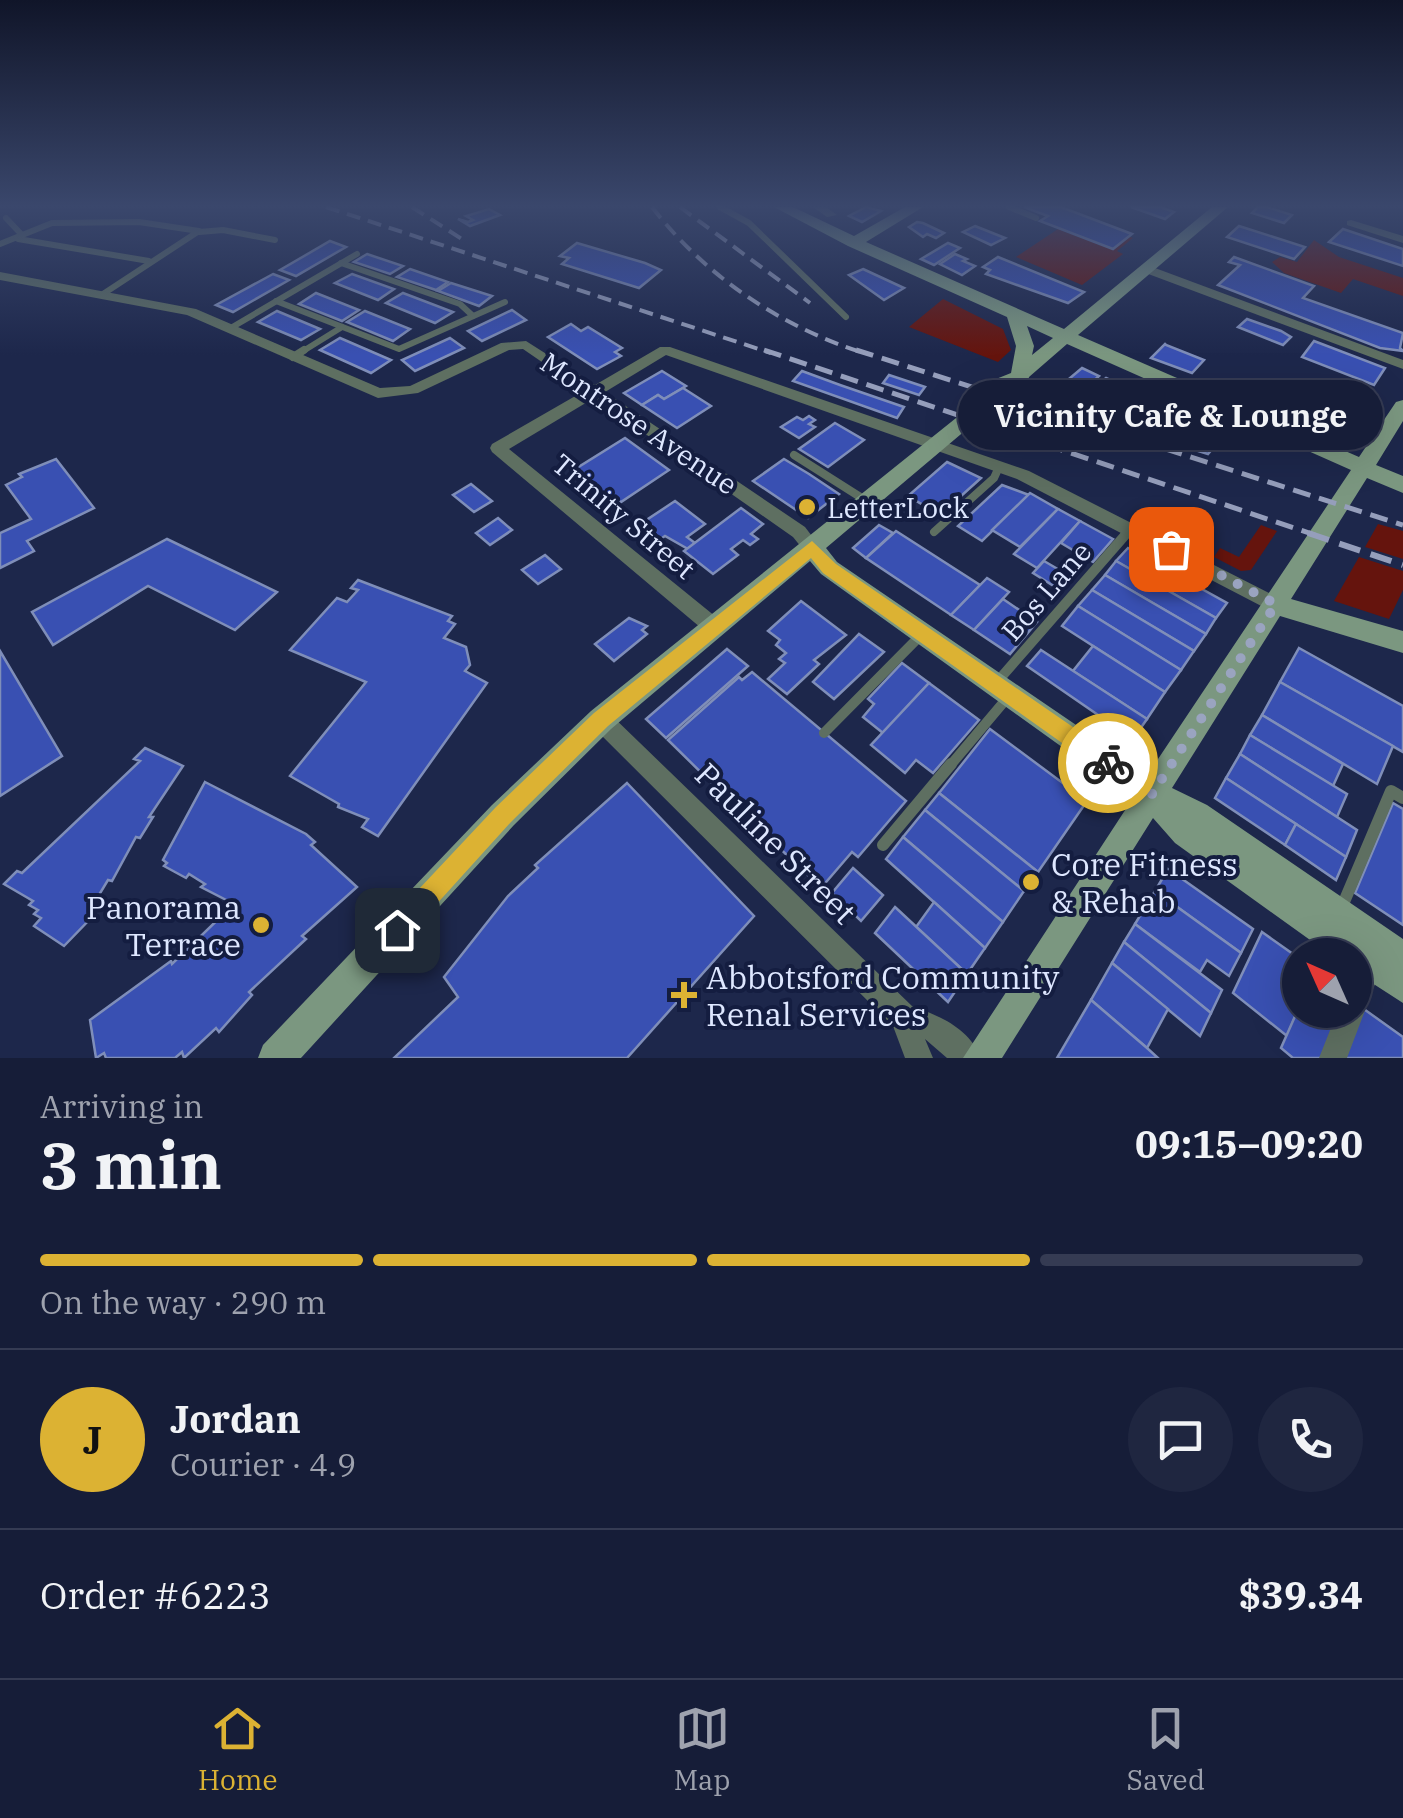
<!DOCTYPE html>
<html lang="en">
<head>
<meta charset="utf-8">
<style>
	:root { --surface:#161d38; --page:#1f2640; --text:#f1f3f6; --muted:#9ea2ae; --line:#353b53; --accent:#dcb233 }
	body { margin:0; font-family:"IBM Plex Serif",serif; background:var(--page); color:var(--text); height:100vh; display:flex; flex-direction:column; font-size:38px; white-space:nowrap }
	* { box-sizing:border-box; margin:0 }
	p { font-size:32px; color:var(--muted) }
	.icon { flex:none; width:55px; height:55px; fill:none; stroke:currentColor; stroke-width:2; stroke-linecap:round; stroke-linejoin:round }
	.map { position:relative; height:1058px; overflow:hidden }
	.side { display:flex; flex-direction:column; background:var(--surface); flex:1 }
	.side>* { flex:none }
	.needle { width:65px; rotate:315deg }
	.controls { position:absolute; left:1282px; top:938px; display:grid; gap:20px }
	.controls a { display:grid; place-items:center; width:90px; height:90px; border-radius:50%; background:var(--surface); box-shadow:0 10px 40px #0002,0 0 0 2px var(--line); font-size:50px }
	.pin { position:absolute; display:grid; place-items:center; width:85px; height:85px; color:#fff; margin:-42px; border-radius:20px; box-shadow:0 5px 15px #0006 }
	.courier { position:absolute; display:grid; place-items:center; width:100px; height:100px; margin:-50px; border:8px solid #dcb233; border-radius:50%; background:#fff; color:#222; box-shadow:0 2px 12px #0007 }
	.bubble { position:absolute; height:70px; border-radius:35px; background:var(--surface); box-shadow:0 10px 40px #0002,0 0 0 2px var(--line); font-size:32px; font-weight:700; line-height:70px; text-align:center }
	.headline em { font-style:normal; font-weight:700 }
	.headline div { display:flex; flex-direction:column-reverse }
	.headline { display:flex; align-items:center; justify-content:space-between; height:170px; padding:0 40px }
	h1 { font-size:65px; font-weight:700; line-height:75px }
	.bar { display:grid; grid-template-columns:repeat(4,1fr); gap:15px 10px; align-content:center; height:120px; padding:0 40px }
	.bar i { height:12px; border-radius:8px; background:var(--line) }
	.bar .selected { background:var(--accent) }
	.bar p { grid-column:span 4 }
	.line { display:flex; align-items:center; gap:25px; padding:0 40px; border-top:2px solid var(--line) }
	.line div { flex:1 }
	.round { display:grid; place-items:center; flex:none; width:105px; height:105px; border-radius:52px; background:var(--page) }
	.menu { display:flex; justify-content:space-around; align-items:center; height:140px; border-top:2px solid var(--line); background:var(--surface); font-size:28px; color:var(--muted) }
	.menu a { display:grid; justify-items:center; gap:5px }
	.menu .selected { color:var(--accent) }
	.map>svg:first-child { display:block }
	.green { fill:#65140d }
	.building { fill:#3950b2; stroke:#7f8eb9; stroke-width:2.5 }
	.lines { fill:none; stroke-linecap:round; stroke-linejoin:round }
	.lane-far3 { stroke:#5e6f61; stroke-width:6 }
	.lane-far2 { stroke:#5e6f61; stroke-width:8 }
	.lane-far1 { stroke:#5e6f61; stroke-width:10 }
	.lane { stroke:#5e6f61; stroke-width:12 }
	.street { fill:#5e6f61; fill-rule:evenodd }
	.secondary { fill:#7b9780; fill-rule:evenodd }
	.rail-far2 { stroke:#959ebb; stroke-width:4; stroke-dasharray:14 8; stroke-linecap:butt }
	.rail-far1 { stroke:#959ebb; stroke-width:5; stroke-dasharray:18 9; stroke-linecap:butt }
	.rail { stroke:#959ebb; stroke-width:6; stroke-dasharray:22 11; stroke-linecap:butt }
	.route { fill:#dcb233 }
	.done { stroke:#9aa4c0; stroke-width:10; stroke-dasharray:0 18 }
	.poi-dot { fill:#dcb233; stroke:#141d40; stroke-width:4 }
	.labels { text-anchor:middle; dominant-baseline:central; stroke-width:8; stroke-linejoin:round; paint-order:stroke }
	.street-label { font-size:28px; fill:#dee7ff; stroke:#141d40 }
	.poi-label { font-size:28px; fill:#dee7ff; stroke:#141d40; text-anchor:start }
	.near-street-label { font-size:32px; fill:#dee7ff; stroke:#141d40 }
	.near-poi-label { font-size:32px; fill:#dee7ff; stroke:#141d40; text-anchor:start }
</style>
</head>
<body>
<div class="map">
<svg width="1403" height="1058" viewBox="0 0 1403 1058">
	<rect width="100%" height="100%" fill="#1d274b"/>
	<g class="green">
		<path d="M1058,229L1100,245L1117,232L1133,238L1117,251L1123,254L1082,285L1016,257Z"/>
		<path d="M1314,240L1339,257L1403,278V296L1353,279L1341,293L1284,273L1272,262L1280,257L1297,262Z"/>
		<path d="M943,299L1003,329L1011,350L998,362L909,327Z"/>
		<path d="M1378,524L1403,531V559L1365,547Z"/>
		<path d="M1261,525L1277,531L1251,570L1241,571L1214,557L1220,548L1239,557Z"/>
		<path d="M1359,557L1403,571V590L1389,619L1334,601Z"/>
	</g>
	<g class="building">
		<path d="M866,207L881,211L862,222L849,216Z"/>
		<path d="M1024,207H1061L1132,234L1113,249L1040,221L1048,216Z"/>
		<path d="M1131,207H1160L1174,212L1165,219Z"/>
		<path d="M1258,207H1267L1292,215L1284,223L1252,213Z"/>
		<path d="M489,209L500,215L470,226L458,219L468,222L473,220L466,216Z"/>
		<path d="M917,222L923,223L944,233L936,238L927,234L923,237L909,227Z"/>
		<path d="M975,226L1005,238L991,245L963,232Z"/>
		<path d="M1239,226L1305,247L1294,259L1227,237Z"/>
		<path d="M1343,229L1403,249V266L1329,242Z"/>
		<path d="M330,241L346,247L296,276L280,270Z"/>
		<path d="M577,243L645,263L661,270L639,288L562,264L569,258L560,256Z"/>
		<path d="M948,243L960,248L934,265L921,259Z"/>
		<path d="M367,254L403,266L390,274L354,262Z"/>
		<path d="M955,254L967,259L963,261L975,266L962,275L940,264Z"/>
		<path d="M998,257L1084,292L1068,303L986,274L990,270L983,267Z"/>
		<path d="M1234,257L1314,286L1303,298L1403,333L1400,348L1403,351L1380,348L1218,285L1240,265L1229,262Z"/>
		<path d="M410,269L448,282L436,290L397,277Z"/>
		<path d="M863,269L904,288L884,300L849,275Z"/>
		<path d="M273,274L289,280L233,312L216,305Z"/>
		<path d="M352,274L394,289L378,300L335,283Z"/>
		<path d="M451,283L492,296L479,306L438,291Z"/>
		<path d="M316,293L359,310L342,321L299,304Z"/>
		<path d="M403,293L453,312L435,323L386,303Z"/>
		<path d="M512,310L526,320L482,341L468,331Z"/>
		<path d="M277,311L320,329L301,340L258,322Z"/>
		<path d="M365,311L410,329L393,341L347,322Z"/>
		<path d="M1247,319L1281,331L1291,337L1283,345L1238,327Z"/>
		<path d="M571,324L581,331L588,327L622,348L615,352L621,356L597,369L548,337Z"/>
		<path d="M340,338L391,360L371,373L320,350Z"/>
		<path d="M450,338L464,348L415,371L402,360Z"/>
		<path d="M1314,341L1385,368L1374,385L1302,357Z"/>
		<path d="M1165,344L1166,345L1204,360L1192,373L1151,358Z"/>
		<path d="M1082,368L1099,376L1081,392L1063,384Z"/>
		<path d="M662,371L686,386L664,399L658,395L642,405L624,393Z"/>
		<path d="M802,371L840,385L904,407L897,418L793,381Z"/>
		<path d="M889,375L925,387L919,395L883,383Z"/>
		<path d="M1106,378L1123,386L1092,414L1074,405Z"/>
		<path d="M1302,381L1351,402L1334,427L1322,428L1263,403L1269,396L1285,403Z"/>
		<path d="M683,388L711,406L677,428L642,405L658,395L664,399Z"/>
		<path d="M809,416L815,420L809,424L815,427L799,438L781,427L797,417L803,420Z"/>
		<path d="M835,423L864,440L828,467L799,449Z"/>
		<path d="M1170,427L1190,437L1196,430L1219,441L1208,454L1159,439Z"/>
		<path d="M625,438L669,470L621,502L591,491L578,476L583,473L577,468Z"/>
		<path d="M56,459L94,508L27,541L34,551L0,568V533L31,519L6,485L22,477L19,474Z"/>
		<path d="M784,459L809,474L839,494L808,518L753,481Z"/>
		<path d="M947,462L981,478L940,515L908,496Z"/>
		<path d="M471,484L492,501L474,512L453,495Z"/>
		<path d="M1002,485L1029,495L982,541L958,526Z"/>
		<path d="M1030,493L1058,509L1020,547L992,530Z"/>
		<path d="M675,501L705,524L687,537L695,543L688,549L665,536L659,540L649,532L654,529L645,521Z"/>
		<path d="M741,508L763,524L751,534L758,539L750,545L743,540L731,549L738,555L713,574L684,551Z"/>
		<path d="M1058,509L1080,521L1037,568L1014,554Z"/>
		<path d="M498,518L512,530L490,545L476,533Z"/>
		<path d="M1080,521L1113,539L1093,562L1061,543Z"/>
		<path d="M879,525L893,533L866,558L853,548Z"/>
		<path d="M896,531L980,585L951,615L866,558Z"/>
		<path d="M167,539L277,592L235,630L148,586L53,645L32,612Z"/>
		<path d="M1128,548L1135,552L1227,603L1216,618L1116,561Z"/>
		<path d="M545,555L561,569L538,584L522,570Z"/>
		<path d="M1044,561L1068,575L1057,588L1033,573Z"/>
		<path d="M1116,561L1216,618L1206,634L1105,575Z"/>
		<path d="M1105,575L1206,634L1194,651L1092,590Z"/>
		<path d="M987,578L1009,592L974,630L951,615Z"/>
		<path d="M358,580L452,616L448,621L455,624L444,638L466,647L470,665L465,671L487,683L378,836L362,827L368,819L338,807L339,804L290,776L366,682L290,650L337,598L347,602L358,590L351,588Z"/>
		<path d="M1092,590L1194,651L1181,670L1078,606Z"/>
		<path d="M1003,599L1037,622L1010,654L974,630Z"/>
		<path d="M801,601L846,635L814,660L819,664L787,694L768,679L785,663L779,659L786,653L776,645L780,640L768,631Z"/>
		<path d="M1078,606L1181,670L1165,692L1062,626Z"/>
		<path d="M629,618L647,626L642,630L647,634L614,661L595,644Z"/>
		<path d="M859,634L884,652L834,699L813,682Z"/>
		<path d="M1093,646L1165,692L1147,719L1073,671Z"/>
		<path d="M1299,648L1403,706V752L1280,682Z"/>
		<path d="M727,649L748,666L666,738L646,719Z"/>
		<path d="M1041,650L1147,719L1133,739L1027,666Z"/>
		<path d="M0,651L62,756L0,796Z"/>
		<path d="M902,663L929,683L883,733L863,717L874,704L868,699Z"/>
		<path d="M752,672L906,801L858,857L852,852L821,888L763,832L758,837L719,799L724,795L668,740L739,677L742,680Z"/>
		<path d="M1280,682L1393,746L1377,784L1262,715Z"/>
		<path d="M929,683L979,720L933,773L916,760L905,773L871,745Z"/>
		<path d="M1262,715L1343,764L1333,786L1250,735Z"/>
		<path d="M990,729L1087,801L1038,872L939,793Z"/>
		<path d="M1250,735L1347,794L1337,817L1240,754Z"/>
		<path d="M145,748L183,766L149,817H153L140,838L136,837L112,881L108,880L88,913L92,917L64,946L34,926L41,918L34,914L38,910L29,905L33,901L4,884L17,871L22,873L140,761L134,759Z"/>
		<path d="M1240,754L1357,830L1346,857L1226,778Z"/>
		<path d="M1226,778L1296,824L1285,845L1215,798Z"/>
		<path d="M205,782L306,834L315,842L311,845L357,887L302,936L306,939L249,992L252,995L219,1032L216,1028L184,1058L182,1052L175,1058H106L104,1053L96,1058L90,1020L171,961L172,964L234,904L201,887L205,884L189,874L186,878L164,866L167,863L163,860Z"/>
		<path d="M627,783L754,916L627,1058H394L458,997L444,977L508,896L538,868L535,865Z"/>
		<path d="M939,793L1038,872L1024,891L925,810Z"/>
		<path d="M1393,803L1403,809V925L1355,893Z"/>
		<path d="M925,810L1024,891L1003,922L903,837Z"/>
		<path d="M1296,824L1346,857L1336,880L1285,845Z"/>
		<path d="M903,837L1003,922L985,948L886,859Z"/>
		<path d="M853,868L883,895L861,921L832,893Z"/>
		<path d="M1168,869L1253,929L1241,953L1155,891Z"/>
		<path d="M1155,891L1241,953L1229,976L1207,960L1200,972L1135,924Z"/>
		<path d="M934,902L985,948L967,974L916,927Z"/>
		<path d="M895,907L967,974L948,1002L875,933Z"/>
		<path d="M1135,924L1222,990L1211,1013L1124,942Z"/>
		<path d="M1262,932L1300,959V1005L1287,1036L1233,993Z"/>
		<path d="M1124,942L1211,1013L1200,1036L1112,963Z"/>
		<path d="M1112,963L1168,1009L1147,1048L1091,1000Z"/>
		<path d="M1091,1000L1147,1048L1158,1058H1057Z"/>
		<path d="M1300,1005V1010H1343L1324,1058H1293L1281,1048Z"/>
		<path d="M1361,1007L1403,1037V1058H1342Z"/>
	</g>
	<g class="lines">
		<g class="lane-far3">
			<path d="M720,207L749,223L846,317"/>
			<path d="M1009,207L1036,218"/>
			<path d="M6,218L22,235"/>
			<path d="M199,232L223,230L275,240"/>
			<path d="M18,239L149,261"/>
			<path d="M0,244L52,223L139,222L199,231L103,294"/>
			<path d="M341,263L460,304L473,316"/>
			<path d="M276,301L399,349L505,302"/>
			<path d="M229,329L357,254"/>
			<path d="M300,353L342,327"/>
		</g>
		<g class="lane-far2">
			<path d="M293,357L304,350"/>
			<path d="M794,455L865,500"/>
			<path d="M934,532L994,478L999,467"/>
			<path d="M1124,535L1131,528"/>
		</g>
		<g class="lane-far1">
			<path d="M997,682L1127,533"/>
			<path d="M824,733L921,635"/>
			<path d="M949,767L1008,697"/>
		</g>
		<g class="lane">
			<path d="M883,845L951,764"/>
			<path d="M1341,909L1391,791L1403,798"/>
		</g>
		<g class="street">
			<path d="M813,207H826L837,215L827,217Z"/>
			<path d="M1351,220L1403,236V243L1347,225V221Z"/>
			<path d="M1147,265L1403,360V369L1143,272L1141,269Z"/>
			<path d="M0,272L196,309L380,388L410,386L501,343L526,341L595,385L660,347H670L1029,471L1283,600L1286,605L1283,610L1276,613L1269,610L1017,479L666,355L605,392L805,527L821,548L818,553H806L793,537L594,398L509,449L721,621L724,627L721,633L714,635L707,633L492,452L490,448L492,444L584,391L523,349L509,350L418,393L378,398L187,315L0,280Z"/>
			<path d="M601,710L609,713L912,1006C940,1016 969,1028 981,1058H947L925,1039L933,1058H905L893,1026L593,727L590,720L593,713Z"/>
			<path d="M1370,950L1379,954L1383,963L1347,1058H1319L1338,1010H1355V968L1361,954Z"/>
		</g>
		<path class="secondary" d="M774,207H793L854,236L905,207H923L866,242L1064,329L1212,207H1228L1078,335L1359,457L1396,402L1403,400V421L1376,465L1403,476V493L1367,478L1291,599L1403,631V653L1280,616L1172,788L1207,805L1403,939V1003L1355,972V955H1331L1175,843L1153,818L1002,1058H963L1133,798L821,574L810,561L611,729L514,825L301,1058H258L263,1045L492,805L591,711L971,406L986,383L1011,373L1016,346L1007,317L848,246ZM1027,326L1053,338L1032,355L1034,346ZM1067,344L1351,470L1148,774L837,562L826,548L986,413C1009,407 1024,402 1029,377Z"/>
		<g class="rail-far2">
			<path d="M326,207L771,353"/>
			<path d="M412,207L465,241"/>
			<path d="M652,207C705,276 781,327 864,353"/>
			<path d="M680,207L810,303"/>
		</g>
		<g class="rail-far1">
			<path d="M764,350L1315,535"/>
			<path d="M856,350L1403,525"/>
		</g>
		<path class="rail" d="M1308,533L1403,565"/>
	</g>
	<linearGradient id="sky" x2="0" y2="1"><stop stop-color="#101529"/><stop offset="0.58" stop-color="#3a476c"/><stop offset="1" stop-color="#3a476c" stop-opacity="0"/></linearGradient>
	<rect width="1403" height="355" fill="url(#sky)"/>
	<path class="route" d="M812,541L836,564L1115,756L1118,763L1115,770H1100L823,573L811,558L608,726L511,822L405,939L397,942L388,939L385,930L388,922L496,807L594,713Z"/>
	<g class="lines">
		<path class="done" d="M1108,763L1152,794L1276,604L1171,549"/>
	</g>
	<g class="poi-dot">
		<circle cx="807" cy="507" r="10"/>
		<circle cx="1031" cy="882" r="10"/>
		<circle cx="261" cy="925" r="10"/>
		<path d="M679 980h10v10h10v10h-10v10h-10v-10h-10v-10h10z"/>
	</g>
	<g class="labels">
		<g class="street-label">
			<text transform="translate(639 423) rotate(34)">Montrose Avenue</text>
			<text transform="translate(624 516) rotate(40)">Trinity Street</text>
			<text transform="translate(1046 591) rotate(-49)">Bos Lane</text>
		</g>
		<g class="poi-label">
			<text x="827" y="507">LetterLock</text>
		</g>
		<g class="near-street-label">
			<text transform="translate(776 843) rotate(45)">Pauline Street</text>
		</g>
		<g class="near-poi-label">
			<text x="1051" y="864">Core Fitness<tspan x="1051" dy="37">&amp; Rehab</tspan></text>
			<text x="241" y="907" text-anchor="end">Panorama<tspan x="241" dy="37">Terrace</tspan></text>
			<text x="706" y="977">Abbotsford Community<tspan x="706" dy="37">Renal Services</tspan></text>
		</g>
	</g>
</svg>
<div class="controls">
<a><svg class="needle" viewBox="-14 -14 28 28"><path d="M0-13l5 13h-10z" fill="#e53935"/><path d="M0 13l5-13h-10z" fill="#9ea2ae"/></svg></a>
</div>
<div class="pin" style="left:1171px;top:549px;background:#ea580c"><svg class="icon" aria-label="bag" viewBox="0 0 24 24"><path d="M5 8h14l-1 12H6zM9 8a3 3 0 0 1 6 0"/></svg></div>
<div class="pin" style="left:397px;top:930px;background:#1f2937"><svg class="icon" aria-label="home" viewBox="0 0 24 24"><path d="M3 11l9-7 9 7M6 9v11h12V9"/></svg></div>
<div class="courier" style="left:1108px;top:763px"><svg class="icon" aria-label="bike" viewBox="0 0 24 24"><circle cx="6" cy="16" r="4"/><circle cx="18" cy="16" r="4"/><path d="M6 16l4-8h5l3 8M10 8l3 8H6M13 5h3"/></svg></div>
<div class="bubble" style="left:958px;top:380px;width:425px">Vicinity Cafe &amp; Lounge</div>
</div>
<section class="side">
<div class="headline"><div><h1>3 min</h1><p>Arriving in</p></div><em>09:15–09:20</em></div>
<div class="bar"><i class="selected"></i><i class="selected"></i><i class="selected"></i><i></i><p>On the way · 290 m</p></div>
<div class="line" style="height:180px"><b class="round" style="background:var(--accent);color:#111">J</b><div><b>Jordan</b><p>Courier · 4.9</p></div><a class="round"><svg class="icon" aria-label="chat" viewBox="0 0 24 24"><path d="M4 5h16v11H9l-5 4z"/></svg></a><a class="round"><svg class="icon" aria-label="phone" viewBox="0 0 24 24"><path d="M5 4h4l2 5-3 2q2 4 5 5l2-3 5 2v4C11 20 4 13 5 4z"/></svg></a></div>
<div class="line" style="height:130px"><div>Order #6223</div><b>$39.34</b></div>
</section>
<nav class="menu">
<a class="selected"><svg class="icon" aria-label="home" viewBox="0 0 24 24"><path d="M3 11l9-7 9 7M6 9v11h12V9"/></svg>Home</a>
<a><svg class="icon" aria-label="map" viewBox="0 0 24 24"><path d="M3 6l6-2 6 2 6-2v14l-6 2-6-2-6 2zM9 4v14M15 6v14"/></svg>Map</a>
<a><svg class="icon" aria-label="saved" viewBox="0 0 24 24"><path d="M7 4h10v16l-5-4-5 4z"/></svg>Saved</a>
</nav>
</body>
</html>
